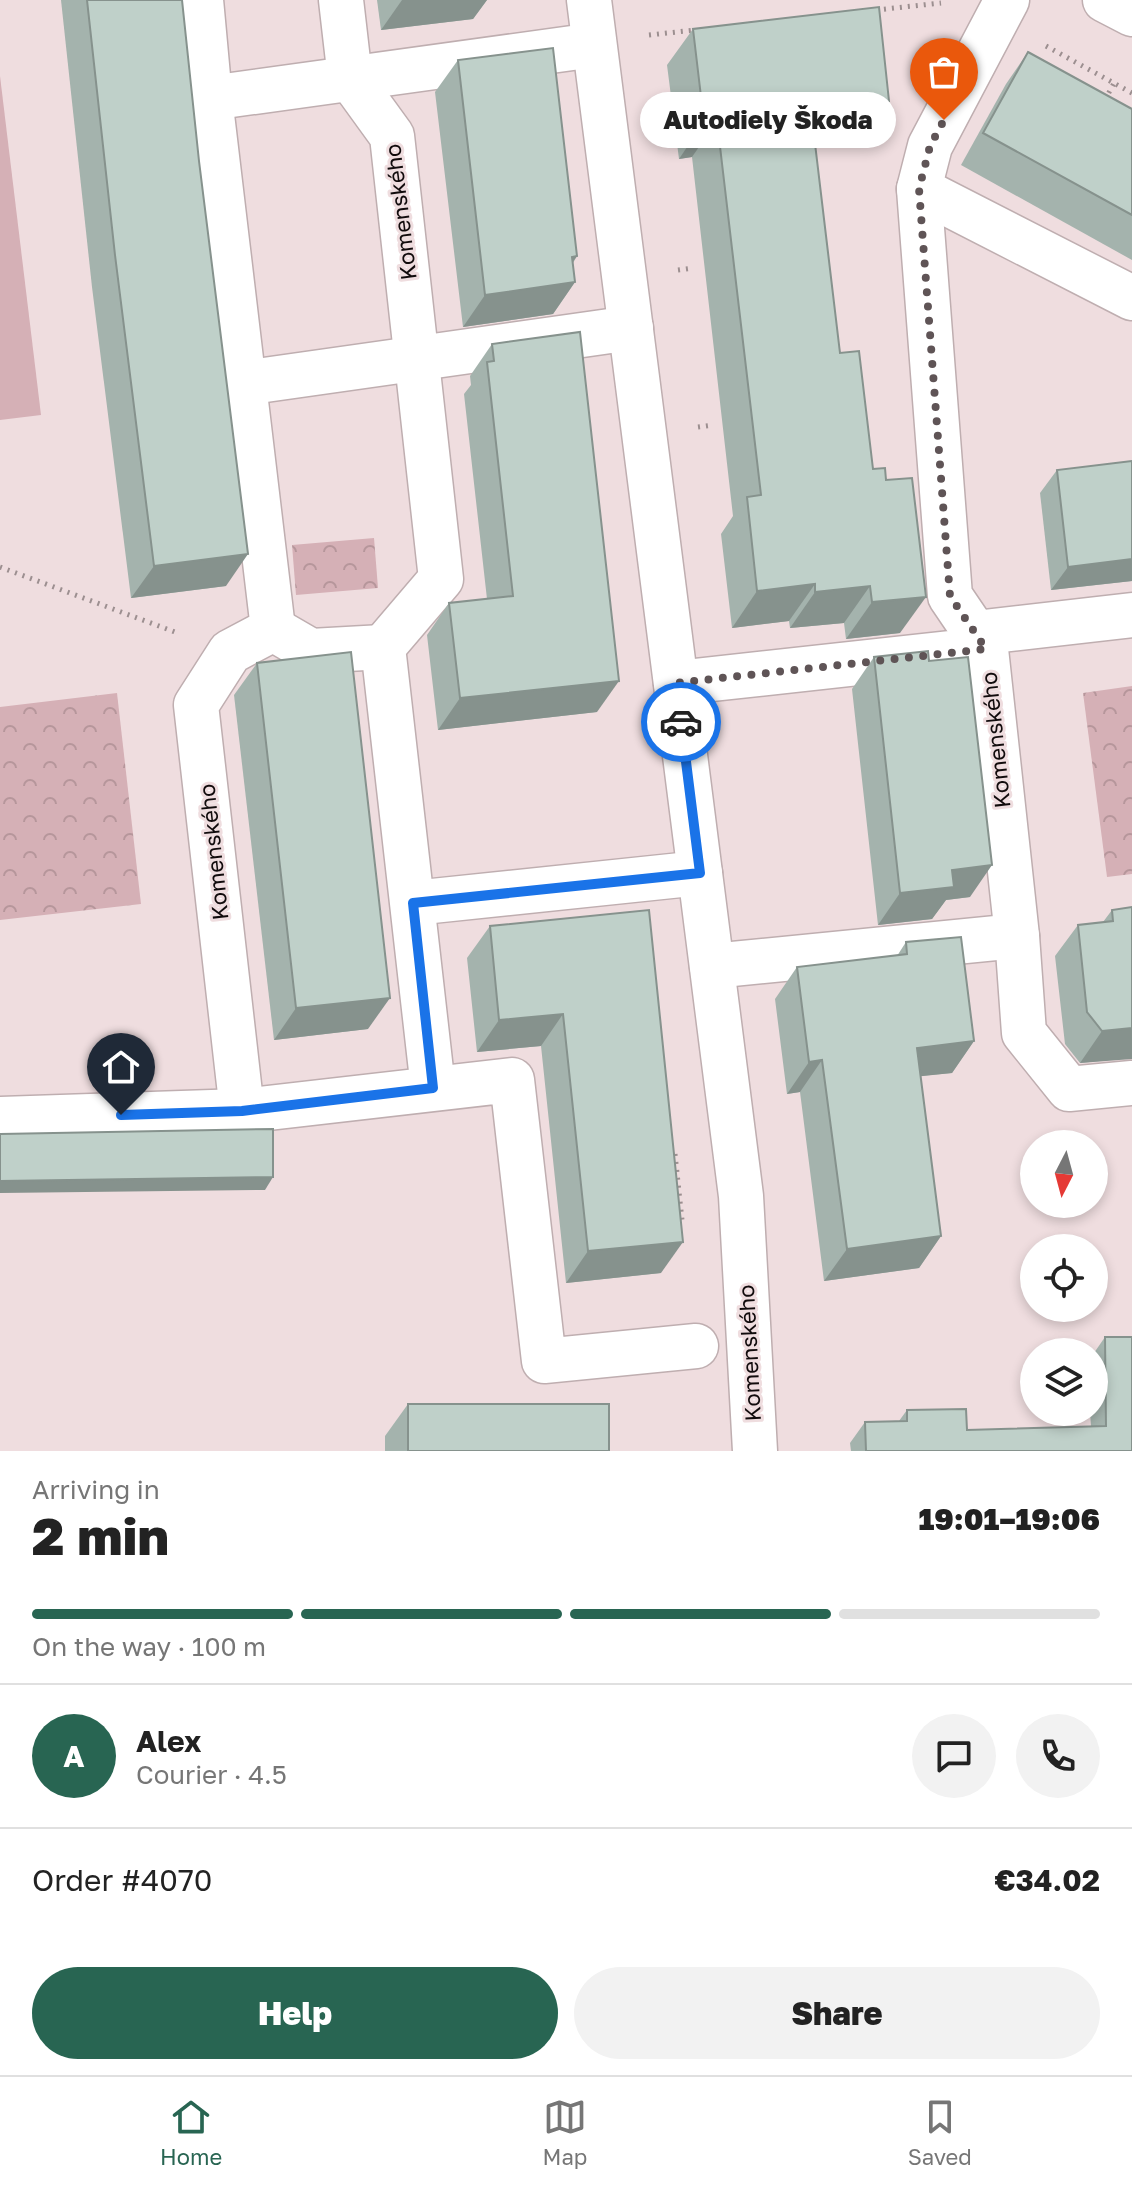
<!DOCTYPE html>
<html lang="en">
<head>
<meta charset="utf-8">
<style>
	:root { --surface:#fff; --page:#f2f2f2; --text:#222; --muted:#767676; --line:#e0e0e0; --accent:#286552 }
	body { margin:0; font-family:"Golos Text",sans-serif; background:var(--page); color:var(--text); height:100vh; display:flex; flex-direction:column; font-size:30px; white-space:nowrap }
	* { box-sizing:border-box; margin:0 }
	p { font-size:26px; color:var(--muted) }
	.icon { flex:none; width:44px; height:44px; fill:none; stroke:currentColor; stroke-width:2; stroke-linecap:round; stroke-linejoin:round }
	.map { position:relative; height:1451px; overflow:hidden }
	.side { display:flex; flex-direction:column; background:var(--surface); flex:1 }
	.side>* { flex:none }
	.needle { width:52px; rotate:186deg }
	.fabs { position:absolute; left:1020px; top:1130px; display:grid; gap:16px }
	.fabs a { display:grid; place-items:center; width:88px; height:88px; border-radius:50%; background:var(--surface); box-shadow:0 4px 12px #0003; font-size:40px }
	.pin { position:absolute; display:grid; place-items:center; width:68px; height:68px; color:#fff; margin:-82px -34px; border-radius:50% 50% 50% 0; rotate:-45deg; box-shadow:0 0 8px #0007 }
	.pin .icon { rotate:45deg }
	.courier { position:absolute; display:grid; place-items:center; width:80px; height:80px; margin:-40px; border:6px solid #1a73e8; border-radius:50%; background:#fff; color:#222; box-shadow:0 2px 10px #0007 }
	.bubble { position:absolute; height:56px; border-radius:28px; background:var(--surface); box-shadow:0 4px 12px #0003; font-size:26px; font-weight:800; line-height:56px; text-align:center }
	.overview em { font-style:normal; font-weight:800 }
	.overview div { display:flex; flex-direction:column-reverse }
	.overview { display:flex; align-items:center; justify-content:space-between; height:136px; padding:0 32px }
	h1 { font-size:52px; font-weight:800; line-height:60px }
	.bar { display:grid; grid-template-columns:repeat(4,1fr); gap:12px 8px; align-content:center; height:96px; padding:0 32px }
	.bar i { height:10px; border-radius:6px; background:var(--line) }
	.bar .on { background:var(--accent) }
	.bar p { grid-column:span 4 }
	.line { display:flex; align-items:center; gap:20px; padding:0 32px; border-top:2px solid var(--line) }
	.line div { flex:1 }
	.round { display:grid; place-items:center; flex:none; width:84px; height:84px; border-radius:42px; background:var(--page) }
	.action { display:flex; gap:16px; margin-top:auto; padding:16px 32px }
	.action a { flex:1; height:92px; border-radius:48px; background:var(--accent); color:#fff; font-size:32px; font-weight:800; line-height:92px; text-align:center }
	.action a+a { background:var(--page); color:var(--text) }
	.tabs { display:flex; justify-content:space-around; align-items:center; height:112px; border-top:2px solid var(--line); background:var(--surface); font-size:22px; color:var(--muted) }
	.tabs a { display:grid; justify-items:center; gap:4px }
	.tabs .on { color:var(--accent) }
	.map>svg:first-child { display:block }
	.park { fill:url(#park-crowns) }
	.garden { fill:#d5b0b6 }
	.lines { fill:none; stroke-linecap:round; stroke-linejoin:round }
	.minor-casing { stroke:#bfaeb0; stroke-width:47 }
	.path { stroke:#9c8f90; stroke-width:5; stroke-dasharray:2 6; stroke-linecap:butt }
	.minor { stroke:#fff; stroke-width:44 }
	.wall { fill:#a4b3ad }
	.shaded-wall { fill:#86928d }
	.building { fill:#bfd0c9; stroke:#86928d; stroke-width:2 }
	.done { stroke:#5f5456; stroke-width:8; stroke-dasharray:0 14.4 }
	.route { stroke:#1a73e8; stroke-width:10 }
	.labels { text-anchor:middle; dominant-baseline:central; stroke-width:6; stroke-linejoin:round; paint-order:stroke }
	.street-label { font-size:22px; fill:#110b0c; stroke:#efdddf }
</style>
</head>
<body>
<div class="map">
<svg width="1132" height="1451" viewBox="0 0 1132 1451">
	<defs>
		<pattern id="park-crowns" width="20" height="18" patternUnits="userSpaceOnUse" patternTransform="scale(2)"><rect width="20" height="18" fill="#d5b0b6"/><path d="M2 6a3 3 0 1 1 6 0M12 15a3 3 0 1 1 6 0" fill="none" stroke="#b6969b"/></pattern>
	</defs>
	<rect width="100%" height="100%" fill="#efdddf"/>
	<g class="park">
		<path d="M374,538L378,588L296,595L292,545Z"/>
		<path d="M1132,686V874L1107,877L1083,693Z"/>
		<path d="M117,693L141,904L0,920V707Z"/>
	</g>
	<path class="garden" d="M0,76L41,415L0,420Z"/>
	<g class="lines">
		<g class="minor-casing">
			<g id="minor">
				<path d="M201,0L210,98L273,629L230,652L196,705L242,1111"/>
				<path d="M341,0L350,78L392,136L441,579L383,647L433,1088"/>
				<path d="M589,0L741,1196L755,1451"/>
				<path d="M1007,0L930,146L919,189L950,596L986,649L1017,936L1024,1033L1069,1089L1132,1083"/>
				<path d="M1105,0L1132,14"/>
				<path d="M210,98L594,45"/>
				<path d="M919,189L1132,298"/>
				<path d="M244,383L631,328"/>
				<path d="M273,629L311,651L383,647"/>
				<path d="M975,633L1132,615"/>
				<path d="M676,683L986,649"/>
				<path d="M413,903L700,873"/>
				<path d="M712,966L1017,936"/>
				<path d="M0,1119L242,1111L512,1080L544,1361L696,1346"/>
			</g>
		</g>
		<g class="path">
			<path d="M876,10L941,3"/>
			<path d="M649,35L695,30"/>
			<path d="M1046,46L1132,93"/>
			<path d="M1105,100L1114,83"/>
			<path d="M678,270L693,268"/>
			<path d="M698,427L713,425"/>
			<path d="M0,567L175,632"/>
			<path d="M675,1154L682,1220"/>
		</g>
		<use href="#minor" class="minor"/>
	</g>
	<g class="wall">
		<path d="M61,0H182L199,161L226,586L131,598L92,287Z"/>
		<path d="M377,0H487L473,19L381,30Z"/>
		<path d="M693,29L889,101L864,138L815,143L840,353L873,469L900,633L846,639L844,623L790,628L789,621L732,628L721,534L733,516L692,157L679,159L667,65Z"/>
		<path d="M1028,52L1132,109V260L961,165L1006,84Z"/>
		<path d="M458,60L577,256L573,263L575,282L553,314L463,327L435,92Z"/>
		<path d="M492,344L597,712L438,730L427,635L449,603L487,599L464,394L471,385L470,376Z"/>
		<path d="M1057,470L1132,581L1051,590L1040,493Z"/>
		<path d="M874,657L970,897L946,900L932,919L878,925L852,689Z"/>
		<path d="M257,663L368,1029L274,1040L234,695Z"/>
		<path d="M649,910L661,1273L566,1283L541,1046L477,1052L467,958L490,926Z"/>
		<path d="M1112,910L1130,1058L1080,1063L1065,1044L1055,956L1078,925L1103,922Z"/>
		<path d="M906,942L974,1041L952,1073L920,1076L941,1236L919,1268L824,1281L800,1092L787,1094L775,999L797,967L897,956Z"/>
		<path d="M1105,1337L1132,1451H851L850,1443L865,1422L899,1421L907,1410L967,1430L1091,1426L1090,1412H1094V1353Z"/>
		<path d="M408,1404L609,1451H385V1436Z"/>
	</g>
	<g class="shaded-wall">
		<path d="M402,0H487L473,19L381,30Z"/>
		<path d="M889,101L864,138L786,147L811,110Z"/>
		<path d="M717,121L692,157L679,159L704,122Z"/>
		<path d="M577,256L557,285L575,282L553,314L463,327L485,295L572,257Z"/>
		<path d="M248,554L226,586L131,598L154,566Z"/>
		<path d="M1132,559V581L1051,590L1068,567Z"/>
		<path d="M815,584L789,621L732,628L757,591Z"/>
		<path d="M870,586L844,623L790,628L815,592Z"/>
		<path d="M926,597L900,633L846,639L872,602Z"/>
		<path d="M619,681L597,712L438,730L460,698Z"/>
		<path d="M992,865L970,897L946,900L932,919L878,925L900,893L952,870Z"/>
		<path d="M390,998L368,1029L274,1040L296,1008Z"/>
		<path d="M563,1014L541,1046L477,1052L499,1020Z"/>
		<path d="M1132,1028V1059L1080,1063L1102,1031Z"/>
		<path d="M974,1041L952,1073L894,1079L917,1048Z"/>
		<path d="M822,1060L800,1092L787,1094L809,1062Z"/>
		<path d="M273,1177L265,1190L0,1193V1181Z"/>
		<path d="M941,1236L919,1268L824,1281L847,1249Z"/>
		<path d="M683,1242L661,1273L566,1283L588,1251Z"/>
	</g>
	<g class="building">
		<path d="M87,0H182L199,161L248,554L154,566L115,255Z"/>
		<path d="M879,7L889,101L811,110L840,353L859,351L873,469L885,468L886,480L912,478L926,597L872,602L870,586L815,592V584L757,591L747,497L761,495L717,121L704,122L693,29Z"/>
		<path d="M553,48L577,256L572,257L575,282L485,295L458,60Z"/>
		<path d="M1028,52L1132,109V215L983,133Z"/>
		<path d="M580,332L619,681L460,698L449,603L513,596L487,362L494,361L492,344Z"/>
		<path d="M1132,461V559L1068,567L1057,470Z"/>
		<path d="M928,651L929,661L968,657L992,865L952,870L954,887L900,893L874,657Z"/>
		<path d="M351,652L390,998L296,1008L257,663Z"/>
		<path d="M1132,907V1028L1102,1031L1087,1012L1078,925L1113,921L1112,910Z"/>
		<path d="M649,910L683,1242L588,1251L563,1014L499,1020L490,926Z"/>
		<path d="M961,937L974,1041L917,1048L941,1236L847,1249L822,1060L809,1062L797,967L907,954L906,942Z"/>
		<path d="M273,1129V1177L0,1181V1134Z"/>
		<path d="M1105,1337H1132V1451H866L865,1422L907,1421V1410L966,1409L967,1430L1106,1426Z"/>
		<rect x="408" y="1404" width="201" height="47"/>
	</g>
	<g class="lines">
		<path class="done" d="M681,722L676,683L986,649L950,596L919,189L930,146L944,120"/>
		<path class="route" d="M121,1115L242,1111L433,1088L413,903L700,873L681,722"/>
	</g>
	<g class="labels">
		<g class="street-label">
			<text transform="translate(400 212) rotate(-97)">Komenského</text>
			<text transform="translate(995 740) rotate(-96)">Komenského</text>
			<text transform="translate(213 852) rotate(-96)">Komenského</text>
			<text transform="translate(749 1353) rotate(-93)">Komenského</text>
		</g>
	</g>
</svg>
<div class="fabs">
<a><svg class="needle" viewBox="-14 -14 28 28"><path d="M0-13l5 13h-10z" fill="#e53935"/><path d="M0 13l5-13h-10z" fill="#767676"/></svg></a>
<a><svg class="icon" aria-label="locate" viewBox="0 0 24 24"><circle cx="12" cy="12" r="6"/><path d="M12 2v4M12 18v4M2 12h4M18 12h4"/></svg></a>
<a><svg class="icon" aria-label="layers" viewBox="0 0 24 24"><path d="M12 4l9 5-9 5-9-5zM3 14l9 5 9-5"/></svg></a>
</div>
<div class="pin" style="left:944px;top:120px;background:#ea580c"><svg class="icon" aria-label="bag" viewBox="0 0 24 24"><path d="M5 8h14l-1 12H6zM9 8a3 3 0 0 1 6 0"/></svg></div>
<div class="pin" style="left:121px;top:1115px;background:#1f2937"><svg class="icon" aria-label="home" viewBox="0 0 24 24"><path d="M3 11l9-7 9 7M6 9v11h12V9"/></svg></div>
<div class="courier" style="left:681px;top:722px"><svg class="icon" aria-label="car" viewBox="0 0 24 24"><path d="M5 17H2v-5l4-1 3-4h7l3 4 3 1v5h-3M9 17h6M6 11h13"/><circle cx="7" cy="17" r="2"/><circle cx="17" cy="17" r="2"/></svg></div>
<div class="bubble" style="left:640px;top:92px;width:256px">Autodiely Škoda</div>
</div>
<section class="side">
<div class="overview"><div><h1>2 min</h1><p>Arriving in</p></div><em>19:01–19:06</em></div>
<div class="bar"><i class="on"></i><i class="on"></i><i class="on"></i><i></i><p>On the way · 100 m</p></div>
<div class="line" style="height:144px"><b class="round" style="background:var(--accent);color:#fff">A</b><div><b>Alex</b><p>Courier · 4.5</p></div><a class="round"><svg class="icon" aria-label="chat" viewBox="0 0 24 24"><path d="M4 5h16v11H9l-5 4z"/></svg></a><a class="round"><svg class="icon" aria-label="phone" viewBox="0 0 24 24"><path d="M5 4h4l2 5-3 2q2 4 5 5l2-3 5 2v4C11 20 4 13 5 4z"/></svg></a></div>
<div class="line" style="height:104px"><div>Order #4070</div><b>€34.02</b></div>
<div class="action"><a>Help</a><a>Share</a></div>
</section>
<nav class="tabs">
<a class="on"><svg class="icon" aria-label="home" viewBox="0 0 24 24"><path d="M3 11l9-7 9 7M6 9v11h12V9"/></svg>Home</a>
<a><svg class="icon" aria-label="map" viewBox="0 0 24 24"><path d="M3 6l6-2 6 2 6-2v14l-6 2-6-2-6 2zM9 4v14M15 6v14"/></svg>Map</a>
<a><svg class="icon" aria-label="saved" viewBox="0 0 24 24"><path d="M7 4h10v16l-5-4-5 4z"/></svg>Saved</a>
</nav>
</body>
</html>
